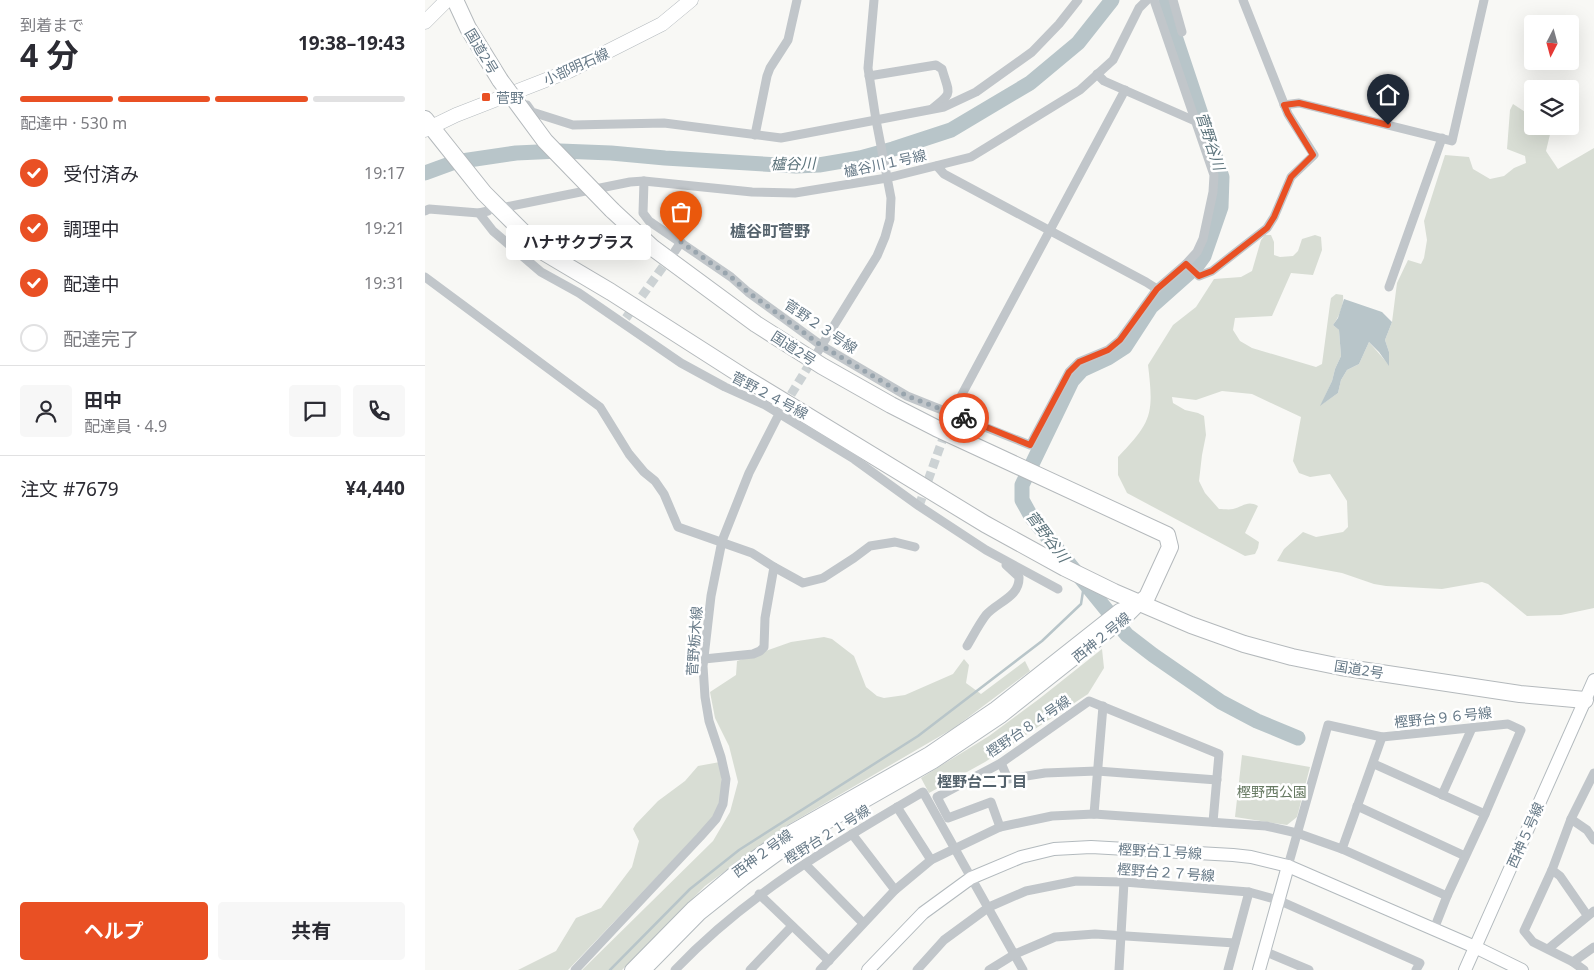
<!DOCTYPE html>
<html lang="ja">
<head>
<meta charset="utf-8">
<style>
	:root { --surface:#fff; --page:#f7f7f7; --text:#2b2b33; --muted:#7c7c81; --line:#e1e1e2; --accent:#e95024 }
	body { margin:0; font-family:"Noto Sans","Noto Sans JP",sans-serif; background:var(--page); color:var(--text); height:100vh; display:flex; flex-direction:column; font-size:19px; white-space:nowrap }
	* { box-sizing:border-box; margin:0 }
	p { font-size:16px; color:var(--muted) }
	.icon { flex:none; width:28px; height:28px; fill:none; stroke:currentColor; stroke-width:2; stroke-linecap:round; stroke-linejoin:round }
	.map { position:relative; flex:1; overflow:hidden }
	.sheet { display:flex; flex-direction:column; background:var(--surface); width:425px }
	.sheet>* { flex:none }
	.needle { width:32px; rotate:186deg }
	.tools { position:absolute; left:1099px; top:15px; display:grid; gap:10px }
	.tools a { display:grid; place-items:center; width:55px; height:55px; border-radius:5px; background:var(--surface); box-shadow:0 5px 20px #0002; font-size:25px }
	.pin { position:absolute; display:grid; place-items:center; width:42px; height:42px; color:#fff; margin:-51px -21px; border-radius:50% 50% 50% 0; rotate:-45deg; box-shadow:0 0 5px #0007 }
	.pin .icon { rotate:45deg }
	.courier { position:absolute; display:grid; place-items:center; width:50px; height:50px; margin:-25px; border:4px solid #e95024; border-radius:50%; background:#fff; color:#222; box-shadow:0 1px 6px #0007 }
	.bubble { position:absolute; height:35px; border-radius:5px; background:var(--surface); box-shadow:0 5px 20px #0002; font-size:16px; font-weight:700; line-height:35px; text-align:center }
	.overview em { font-style:normal; font-weight:700 }
	.overview div { display:flex; flex-direction:column-reverse }
	.overview { display:flex; align-items:center; justify-content:space-between; height:85px; padding:0 20px }
	h1 { font-size:32px; font-weight:700; line-height:38px }
	.bar { display:grid; grid-template-columns:repeat(4,1fr); gap:8px 5px; align-content:center; height:60px; padding:0 20px }
	.bar i { height:6px; border-radius:4px; background:var(--line) }
	.bar .current { background:var(--accent) }
	.bar p { grid-column:span 4 }
	.line { display:flex; align-items:center; gap:12px; padding:0 20px; border-top:1px solid var(--line) }
	.line div { flex:1 }
	.round { display:grid; place-items:center; flex:none; width:52px; height:52px; border-radius:5px; background:var(--page) }
	ol { padding:0 20px; list-style:none }
	li { display:flex; align-items:center; gap:15px; height:55px }
	li p { margin-inline-start:auto }
	li .icon { padding:5px; border-radius:50%; background:var(--accent); color:#fff; stroke-width:4 }
	li:last-child { color:var(--muted) }
	li i { width:28px; height:28px; border:2px solid var(--line); border-radius:50% }
	.primary-button { display:flex; gap:10px; margin-top:auto; padding:10px 20px }
	.primary-button a { flex:1; height:58px; border-radius:5px; background:var(--accent); color:#fff; font-size:20px; font-weight:700; line-height:58px; text-align:center }
	.primary-button a+a { background:var(--page); color:var(--text) }
	main { display:flex; flex:1; min-height:0 }
	.map>svg:first-child { display:block }
	.green { fill:#d8ddd4 }
	.water { fill:#b8c5c9 }
	.lines { fill:none; stroke-linecap:round; stroke-linejoin:round }
	.stream { stroke:#b8c5c9; stroke-width:2.5 }
	.river { stroke:#b8c5c9; stroke-width:15 }
	.street-tunnel { stroke:#ccd2d4; stroke-width:9; stroke-dasharray:9 4.5; stroke-linecap:butt }
	.secondary-casing { stroke:#b3babe; stroke-width:14 }
	.primary-casing { stroke:#b4babe; stroke-width:15 }
	.highway-casing { stroke:#b4b9bc; stroke-width:18 }
	.street { stroke:#c1c6ca; stroke-width:9 }
	.secondary { stroke:#fff; stroke-width:12 }
	.primary { stroke:#fff; stroke-width:14 }
	.highway { stroke:#fff; stroke-width:16 }
	.highway-bridge-casing { stroke:#b4b9bc; stroke-width:18; stroke-linecap:butt }
	.highway-bridge { stroke:#fff; stroke-width:16 }
	.done { stroke:#99a5ae; stroke-width:5; stroke-dasharray:0 9 }
	.route { stroke:#e95024; stroke-width:6 }
	.poi-dot { fill:#e95024; stroke:#fff; stroke-width:2 }
	.labels { text-anchor:middle; dominant-baseline:central; stroke-width:5; stroke-linejoin:round; paint-order:stroke }
	.street-label { font-size:14px; fill:#667987; stroke:#fff }
	.poi-label { font-size:14px; fill:#667987; stroke:#fff; text-anchor:start }
	.park-label { font-size:14px; fill:#667961; stroke:#fff }
	.water-label { font-size:15px; font-style:italic; fill:#5d747c; stroke:#fff }
	.neighbourhood-label { font-size:15px; font-weight:bold; fill:#54626c; stroke:#fff }
	.quarter-label { font-size:16px; font-weight:bold; fill:#54626c; stroke:#fff }
</style>
</head>
<body>
<main>
<section class="sheet">
<div class="overview"><div><h1>4 分</h1><p>到着まで</p></div><em>19:38–19:43</em></div>
<div class="bar"><i class="current"></i><i class="current"></i><i class="current"></i><i></i><p>配達中 · 530 m</p></div>
<ol>
<li><svg class="icon" aria-label="check" viewBox="0 0 24 24"><path d="M5 12l5 5 9-10"/></svg>受付済み<p>19:17</p></li>
<li><svg class="icon" aria-label="check" viewBox="0 0 24 24"><path d="M5 12l5 5 9-10"/></svg>調理中<p>19:21</p></li>
<li><svg class="icon" aria-label="check" viewBox="0 0 24 24"><path d="M5 12l5 5 9-10"/></svg>配達中<p>19:31</p></li>
<li><i></i>配達完了</li>
</ol>
<div class="line" style="height:90px"><a class="round"><svg class="icon" aria-label="person" viewBox="0 0 24 24"><circle cx="12" cy="8" r="4"/><path d="M4 21q1-7 8-7t8 7"/></svg></a><div><b>田中</b><p>配達員 · 4.9</p></div><a class="round"><svg class="icon" aria-label="chat" viewBox="0 0 24 24"><path d="M4 5h16v11H9l-5 4z"/></svg></a><a class="round"><svg class="icon" aria-label="phone" viewBox="0 0 24 24"><path d="M5 4h4l2 5-3 2q2 4 5 5l2-3 5 2v4C11 20 4 13 5 4z"/></svg></a></div>
<div class="line" style="height:65px"><div>注文 #7679</div><b>¥4,440</b></div>
<div class="primary-button"><a>ヘルプ</a><a>共有</a></div>
</section>
<div class="map">
<svg width="1169" height="970" viewBox="0 0 1169 970">
	<rect width="100%" height="100%" fill="#f8f8f5"/>
	<g class="green">
		<path d="M1107,94L1108,126H1127L1121,151L1133,169L1169,148V608L1136,615L1102,616L1063,584L1057,582L1017,589L961,586L949,584L917,573L852,561L859,549L878,532L891,537L918,532L923,527L922,501L905,474L885,477L874,473L868,461L876,417L827,394L797,391L771,400L747,397L748,403L760,410L773,413L779,416L781,435L777,455L774,481L780,493L794,509C798,509 804,510 808,509C818,507 822,500 833,506L820,533L834,542L833,548L830,554L820,556L702,493L693,475V457C727,422 729,414 723,365L748,325L771,307L789,279L816,277L827,271L836,240L840,235H846L849,242V255L855,257L868,256L873,251L877,239L890,235L896,237L897,250L888,275L866,273L847,316L810,318L808,330L815,341L827,348L891,367L897,364L905,304L906,298L911,294L918,295C919,305 914,317 908,325L914,330L916,356L910,369L907,381L896,405L913,393L916,380L922,370L934,364L944,342L964,365V352L960,340L967,322L972,283L983,260L996,264L999,258L1002,240L999,221L1020,155L1044,157L1048,169L1065,179L1079,176L1089,168L1101,163L1100,156L1082,149L1085,110L1088,104L1105,115L1106,95Z"/>
		<path d="M399,637L407,639L429,656L441,687L452,696L459,698L480,695L528,674L539,659L544,665L541,683L556,694L600,661L605,671L529,728L361,826L280,886L197,970H157L288,841L305,812L313,782L304,746L290,718L285,692L311,675L312,661L366,642Z"/>
		<path d="M677,649L679,668L663,694L560,762L504,793L496,778L564,736L614,699Z"/>
		<path d="M817,755L885,767L872,817L862,825L810,817Z"/>
		<path d="M295,762C298,785 298,797 288,818L143,970H93L131,951L151,918L176,908L207,867L214,841L208,829L211,824L233,801L260,781L273,766Z"/>
	</g>
	<path class="water" d="M919,299L957,312L967,322L960,340L964,352V366L954,352L944,342L934,364L922,370L916,380L913,393L895,406L907,381L910,369L916,356L914,330L908,325L913,318Z"/>
	<g class="lines">
		<path class="stream" d="M185,970L265,889L314,850L493,736L617,641L656,604L659,585"/>
		<g class="river">
			<path d="M741,0L748,30L797,177L796,207L779,256L771,267L726,307L700,347L683,358L657,370L647,381L597,485V500L607,518L702,635L728,655L796,702L832,721L873,738"/>
			<path d="M0,173L30,162L91,153L135,151L186,153L240,158L371,166L394,165L435,158L468,149L526,130L605,83L653,43L687,0"/>
		</g>
		<g class="street-tunnel">
			<path d="M201,318L245,257"/>
			<path d="M359,406L389,357"/>
			<path d="M494,506L527,413"/>
		</g>
		<g class="secondary-casing">
			<g id="secondary">
				<path d="M206,970L268,907L312,870L368,830L504,753L570,708L694,610L716,602"/>
				<path d="M220,970L275,914L319,879L374,839L509,762L576,717L701,618L715,604"/>
				<path d="M443,970L498,913L546,878L596,857L629,849L666,847L808,855L826,857L863,866L1050,947L1097,970"/>
				<path d="M834,970L863,866"/>
				<path d="M1040,970L1169,680"/>
			</g>
		</g>
		<g class="primary-casing">
			<g id="primary">
				<path d="M0,22L22,0"/>
				<path d="M0,130L31,115L144,71L237,24L266,0"/>
			</g>
		</g>
		<g class="highway-casing">
			<g id="highway">
				<path d="M30,0L43,28L75,80"/>
				<path d="M0,119L59,193L117,251L186,292L322,379L560,524L640,568L689,592L766,625L819,644L867,657L916,667L1095,694L1160,700"/>
				<path d="M187,210L228,248L331,324L397,366L466,405L511,428L742,535L745,547L722,597L716,602"/>
			</g>
		</g>
		<g class="street">
			<path d="M748,0L757,32"/>
			<path d="M672,74L679,81L770,121"/>
			<path d="M444,76L511,65L517,69C524,94 529,92 508,108"/>
			<path d="M102,105L107,112L148,125L239,123L356,138L451,120L519,107L551,92L607,52L634,24L653,0"/>
			<path d="M859,105L874,103L1027,141L1059,0"/>
			<path d="M330,135L342,76L345,68L363,40L372,0"/>
			<path d="M512,166L519,174L721,282L732,289"/>
			<path d="M219,181L218,213L224,221L306,277L323,292L397,346L482,396L605,445L644,372L654,362L683,350L695,340L732,289L761,264L772,252L778,239L788,192L789,175L729,0"/>
			<path d="M81,207L205,182L219,181L327,192L370,193L462,178L546,157L655,90L688,60L714,8L722,0"/>
			<path d="M0,211L4,209L54,213L63,211"/>
			<path d="M54,213L68,231L116,272L154,293L256,363L300,387L340,405L429,459L494,506L561,550L633,589"/>
			<path d="M250,251L256,242"/>
			<path d="M761,264L774,276L787,271L842,228L849,217L866,177L889,155L863,114L818,0"/>
			<path d="M0,277L175,407L204,454L219,472L230,481L239,494L253,527L327,553L349,567L378,583L398,578L429,558L445,546L470,542L490,547"/>
			<path d="M964,287L1017,138"/>
			<path d="M392,353L452,256L460,237L465,219L466,198L451,120L443,68L449,0"/>
			<path d="M527,413L700,90"/>
			<path d="M542,646C548,636 554,624 561,615C572,602 595,597 594,577L581,565"/>
			<path d="M279,659L328,654L335,651L339,647L340,618L349,567"/>
			<path d="M576,763L583,779L620,773L672,771L792,780"/>
			<path d="M949,764L1060,814"/>
			<path d="M1017,795L1047,728"/>
			<path d="M932,806L1040,856"/>
			<path d="M472,807L506,860"/>
			<path d="M669,814L678,706"/>
			<path d="M1146,819L1162,830L1169,840"/>
			<path d="M575,827L566,802L523,818L512,797L576,763L664,701L794,754L788,822"/>
			<path d="M427,834L470,890"/>
			<path d="M917,849L957,737"/>
			<path d="M380,864L438,923"/>
			<path d="M863,866L903,725L957,737L1083,724L1096,730L1060,814L1022,896L1009,929"/>
			<path d="M1127,870L1135,876L1162,915"/>
			<path d="M334,894L404,961"/>
			<path d="M1123,949L1169,911"/>
			<path d="M839,951L884,970"/>
			<path d="M1148,962L1108,942L1099,931L1127,870L1146,819L1169,773"/>
			<path d="M150,970L275,837L291,819L298,804L301,779L296,757L284,721L280,697L278,666L286,596L297,541L324,473L352,418"/>
			<path d="M250,970C322,894 409,844 498,792L598,970"/>
			<path d="M325,970L367,926"/>
			<path d="M395,970L470,890L506,860L575,827L627,816L669,814L841,826L872,833L917,849L1022,896"/>
			<path d="M492,970L519,940L564,907L601,891L651,881L699,882L824,892L853,900L995,963L991,970"/>
			<path d="M564,970L590,954L630,937L670,934L810,943"/>
			<path d="M694,970L699,882"/>
			<path d="M803,970L824,892"/>
			<path d="M1159,970L1148,962L1169,947"/>
		</g>
		<use href="#secondary" class="secondary"/>
		<use href="#primary" class="primary"/>
		<use href="#highway" class="highway"/>
		<g class="highway-bridge-casing">
			<path id="highway-bridge" d="M75,80L120,141L187,210"/>
		</g>
		<use href="#highway-bridge" class="highway-bridge"/>
	</g>
	<g class="lines">
		<path class="done" d="M256,242L306,277L323,292L397,346L482,396L539,418"/>
		<path class="route" d="M539,418L605,445L644,372L654,362L683,350L695,340L732,289L761,264L774,276L787,271L842,228L849,217L866,177L888,155L863,114L859,105L874,103L963,125"/>
	</g>
	<rect class="poi-dot" x="56" y="92" width="10" height="10" rx="2.5"/>
	<g class="labels">
		<g class="street-label">
			<text transform="translate(57 51) rotate(59)">国道2号</text>
			<text transform="translate(151 66) rotate(-24)">小部明石線</text>
			<text transform="translate(460 163) rotate(-12)">櫨谷川１号線</text>
			<text transform="translate(396 326) rotate(34)">菅野２３号線</text>
			<text transform="translate(369 348) rotate(33)">国道2号</text>
			<text transform="translate(345 395) rotate(28)">菅野２４号線</text>
			<text transform="translate(676 637) rotate(-39)">西神２号線</text>
			<text transform="translate(269 641) rotate(-86)">菅野栃木線</text>
			<text transform="translate(934 669) rotate(9)">国道2号</text>
			<text transform="translate(1018 717) rotate(-6)">樫野台９６号線</text>
			<text transform="translate(603 726) rotate(-34)">樫野台８４号線</text>
			<text transform="translate(402 834) rotate(-32)">樫野台２１号線</text>
			<text transform="translate(1100 835) rotate(-66)">西神５号線</text>
			<text transform="translate(735 851) rotate(3)">樫野台１号線</text>
			<text transform="translate(337 853) rotate(-36)">西神２号線</text>
			<text transform="translate(741 872) rotate(4)">樫野台２７号線</text>
		</g>
		<g class="poi-label">
			<text x="71" y="97">菅野</text>
		</g>
		<g class="park-label">
			<text x="847" y="791">樫野西公園</text>
		</g>
		<g class="water-label">
			<text transform="translate(786 141) rotate(72)">菅野谷川</text>
			<text transform="translate(368 163) rotate(-1)">櫨谷川</text>
			<text transform="translate(623 536) rotate(53)">菅野谷川</text>
		</g>
		<g class="neighbourhood-label">
			<text x="557" y="781">樫野台二丁目</text>
		</g>
		<g class="quarter-label">
			<text x="345" y="231">櫨谷町菅野</text>
		</g>
	</g>
</svg>
<div class="tools">
<a><svg class="needle" viewBox="-14 -14 28 28"><path d="M0-13l5 13h-10z" fill="#e53935"/><path d="M0 13l5-13h-10z" fill="#7c7c81"/></svg></a>
<a><svg class="icon" aria-label="layers" viewBox="0 0 24 24"><path d="M12 4l9 5-9 5-9-5zM3 14l9 5 9-5"/></svg></a>
</div>
<div class="pin" style="left:256px;top:242px;background:#ea580c"><svg class="icon" aria-label="bag" viewBox="0 0 24 24"><path d="M5 8h14l-1 12H6zM9 8a3 3 0 0 1 6 0"/></svg></div>
<div class="pin" style="left:963px;top:125px;background:#1f2937"><svg class="icon" aria-label="home" viewBox="0 0 24 24"><path d="M3 11l9-7 9 7M6 9v11h12V9"/></svg></div>
<div class="courier" style="left:539px;top:418px"><svg class="icon" aria-label="bike" viewBox="0 0 24 24"><circle cx="6" cy="16" r="4"/><circle cx="18" cy="16" r="4"/><path d="M6 16l4-8h5l3 8M10 8l3 8H6M13 5h3"/></svg></div>
<div class="bubble" style="left:81px;top:225px;width:145px">ハナサクプラス</div>
</div>
</main>
</body>
</html>
